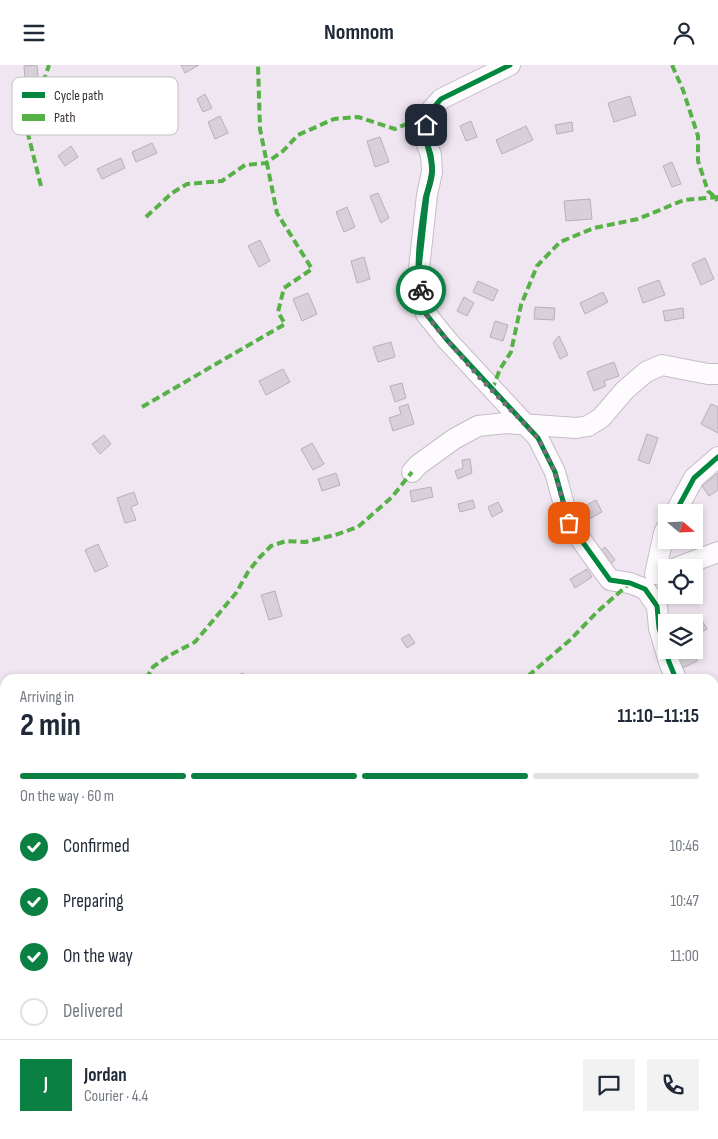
<!DOCTYPE html>
<html lang="en">
<head>
<meta charset="utf-8">
<style>
	:root { --surface:#fff; --page:#f2f2f3; --text:#1f2937; --muted:#747a83; --line:#e0e1e3; --accent:#0b8043 }
	body { margin:0; font-family:"Sofia Sans Condensed",sans-serif; background:var(--page); color:var(--text); height:100vh; display:flex; flex-direction:column; font-size:19px; white-space:nowrap }
	* { box-sizing:border-box; margin:0 }
	p { font-size:16px; color:var(--muted) }
	.icon { flex:none; width:28px; height:28px; fill:none; stroke:currentColor; stroke-width:2; stroke-linecap:round; stroke-linejoin:round }
	.map { position:relative; flex:1; overflow:hidden }
	.details { position:absolute; left:0px; top:609px; width:719px; height:466px; display:flex; flex-direction:column; background:var(--surface); border-radius:15px 15px 0 0; box-shadow:0 2px 8px #0003 }
	.details>* { flex:none }
	.needle { width:32px; rotate:109deg }
	.fabs { position:absolute; left:658px; top:439px; display:grid; gap:10px }
	.fabs a { display:grid; place-items:center; width:45px; height:45px; border-radius:0px; background:var(--surface); box-shadow:0 2px 8px #0003; font-size:25px }
	.pin { position:absolute; display:grid; place-items:center; width:42px; height:42px; color:#fff; margin:-21px; border-radius:10px; box-shadow:0 2px 8px #0006 }
	.courier { position:absolute; display:grid; place-items:center; width:50px; height:50px; margin:-25px; border:4px solid #0b8043; border-radius:50%; background:#fff; color:#222; box-shadow:0 1px 6px #0007 }
	.summary em { font-style:normal; font-weight:700 }
	.summary div { display:flex; flex-direction:column-reverse }
	.summary { display:flex; align-items:center; justify-content:space-between; height:85px; padding:0 20px }
	h1 { font-size:32px; font-weight:700; line-height:38px }
	.bar { display:grid; grid-template-columns:repeat(4,1fr); gap:8px 5px; align-content:center; height:60px; padding:0 20px }
	.bar i { height:6px; border-radius:4px; background:var(--line) }
	.bar .on { background:var(--accent) }
	.bar p { grid-column:span 4 }
	.line { display:flex; align-items:center; gap:12px; padding:0 20px; border-top:1px solid var(--line) }
	.line div { flex:1 }
	.round { display:grid; place-items:center; flex:none; width:52px; height:52px; border-radius:0px; background:var(--page) }
	ol { padding:0 20px; list-style:none }
	li { display:flex; align-items:center; gap:15px; height:55px }
	li p { margin-inline-start:auto }
	li .icon { padding:5px; border-radius:50%; background:var(--accent); color:#fff; stroke-width:4 }
	li:last-child { color:var(--muted) }
	li i { width:28px; height:28px; border:2px solid var(--line); border-radius:50% }
	header { display:flex; justify-content:space-between; align-items:center; height:65px; padding:0 20px; background:var(--surface); font-size:22px; font-weight:700 }
	.map>svg:first-child { display:block }
	.building { fill:#d7d0d8; stroke:#b7b0b8 }
	.lines { fill:none; stroke-linecap:round; stroke-linejoin:round }
	.street-casing { stroke:#c5bdc6; stroke-width:22 }
	.street { stroke:#fdfbfd; stroke-width:20 }
	.quiet { stroke:#56b246; stroke-width:4; stroke-dasharray:8 4; stroke-linecap:butt }
	.cycleway-casing { stroke:#fff; stroke-width:8 }
	.cycleway { stroke:#00873e; stroke-width:5 }
	.done { stroke:#786f78; stroke-width:5; stroke-dasharray:0 9 }
	.route { stroke:#0b8043; stroke-width:6 }
	.key { fill:#fff; stroke:#c3c1c3; stroke-width:1 }
	.key-label { font-size:14px; fill:#372f37 }
</style>
</head>
<body>
<header><svg class="icon" aria-label="menu" viewBox="0 0 24 24"><path d="M4 6h16M4 12h16M4 18h16"/></svg>Nomnom<svg class="icon" aria-label="person" viewBox="0 0 24 24"><circle cx="12" cy="8" r="4"/><path d="M4 21q1-7 8-7t8 7"/></svg></header>
<div class="map">
<svg width="718" height="1074" viewBox="0 0 718 1074">
	<rect width="100%" height="100%" fill="#f0e6f1"/>
	<g class="building">
		<path d="M37,0L39,24L26,26L24,1Z"/>
		<path d="M181,0H199L185,8Z"/>
		<path d="M205,29L212,43L203,47L197,34Z"/>
		<path d="M630,31L636,50L614,57L608,38Z"/>
		<path d="M220,51L228,68L215,74L208,57Z"/>
		<path d="M471,56L477,72L466,76L460,61Z"/>
		<path d="M572,57L573,66L557,69L555,60Z"/>
		<path d="M526,61L533,75L502,89L496,75Z"/>
		<path d="M380,72L389,97L375,102L367,76Z"/>
		<path d="M152,78L157,88L136,97L132,87Z"/>
		<path d="M71,81L78,92L65,101L58,91Z"/>
		<path d="M121,93L125,103L102,114L97,104Z"/>
		<path d="M672,97L681,119L672,122L663,101Z"/>
		<path d="M378,128L389,153L381,158L370,131Z"/>
		<path d="M590,134L592,154L566,156L564,136Z"/>
		<path d="M347,142L355,162L344,167L336,147Z"/>
		<path d="M260,175L270,196L259,202L248,181Z"/>
		<path d="M364,192L370,214L357,218L351,196Z"/>
		<path d="M705,193L714,214L701,220L692,199Z"/>
		<path d="M659,215L665,230L643,238L638,223Z"/>
		<path d="M478,216L498,225L493,236L473,227Z"/>
		<path d="M603,227L608,237L585,249L580,238Z"/>
		<path d="M308,228L317,249L302,256L293,234Z"/>
		<path d="M464,232L474,238L467,251L457,246Z"/>
		<path d="M535,242L555,243L554,255L534,254Z"/>
		<path d="M683,243L684,253L665,256L663,246Z"/>
		<path d="M495,256L508,260L503,276L490,272Z"/>
		<path d="M559,271L568,290L560,294L553,278Z"/>
		<path d="M391,277L395,292L378,297L373,282Z"/>
		<path d="M614,297L619,311L604,316L606,321L594,326L587,307Z"/>
		<path d="M283,304L290,317L266,330L259,316Z"/>
		<path d="M402,318L406,333L395,337L390,321Z"/>
		<path d="M408,339L414,359L393,366L389,353L401,349L399,342Z"/>
		<path d="M711,339L718,342V368L701,359Z"/>
		<path d="M647,369L658,373L649,399L638,395Z"/>
		<path d="M104,370L111,379L100,389L92,379Z"/>
		<path d="M312,378L324,399L313,405L301,384Z"/>
		<path d="M470,394L472,408L458,414L455,406L463,403L462,395Z"/>
		<path d="M336,408L340,420L322,426L318,414Z"/>
		<path d="M718,408V425L709,431L702,421Z"/>
		<path d="M431,422L433,432L412,437L410,426Z"/>
		<path d="M134,427L138,439L131,442L136,455L125,458L117,433Z"/>
		<path d="M473,435L475,443L460,447L458,439Z"/>
		<path d="M596,435L602,447L583,457L577,445Z"/>
		<path d="M498,437L503,446L492,452L488,442Z"/>
		<path d="M98,479L108,501L95,507L85,485Z"/>
		<path d="M605,482L615,495L608,501L597,489Z"/>
		<path d="M587,504L592,512L575,523L570,514Z"/>
		<path d="M275,526L282,551L269,555L261,530Z"/>
		<path d="M700,552L707,564L694,571V558H691Z"/>
		<path d="M409,569L415,578L407,583L401,574Z"/>
		<path d="M692,586L697,596L683,603L678,593Z"/>
		<path d="M243,608L246,614H235L234,612Z"/>
		<path d="M718,775V803L714,804V776Z"/>
	</g>
	<g class="lines">
		<g class="street-casing">
			<g id="street">
				<path d="M510,0L441,34L427,50L424,71L431,90L432,107L427,130L418,213L426,249L447,275L538,373L555,407L569,458L610,515L630,518L645,524L657,541L659,563L669,597L676,614"/>
				<path d="M412,407L418,400L454,374L478,361L506,358L576,363L588,361L601,353L625,325L646,307L662,300L708,309H718"/>
				<path d="M675,448L694,413L718,392"/>
				<path d="M678,502L718,487"/>
				<path d="M655,509L664,468L666,464"/>
				<path d="M714,689L718,697"/>
			</g>
		</g>
		<use href="#street" class="street"/>
		<g class="quiet">
			<path d="M672,0L683,25L698,71V96L708,126L716,133L717,136"/>
			<path d="M41,121L27,65L49,0"/>
			<path d="M146,152L172,128L187,119L222,116L245,100L266,98L283,86L298,70L334,54L358,52L395,64L427,50"/>
			<path d="M492,325L500,304L511,287L521,240L537,201L560,177L594,163L638,154L684,135L718,132"/>
			<path d="M142,342L285,259L278,247L284,223L312,204L277,148L260,64L258,0"/>
			<path d="M528,611L570,575L597,547L630,518"/>
			<path d="M146,614L153,602L170,590L195,577L236,528L248,507L259,493L271,481L286,476L305,477L335,470L358,462L392,432L412,407"/>
			<path d="M0,750L5,747"/>
			<path d="M714,840L718,838"/>
			<path d="M179,1074L180,1070"/>
			<path d="M426,1074L428,1070"/>
		</g>
		<g class="cycleway-casing">
			<g id="cycleway">
				<path d="M510,0L441,34L427,50L424,71L431,90L432,107L427,130L418,213L426,249L447,275L538,373L555,407L569,458L610,515L630,518L645,524L657,541L659,563L669,597L676,614"/>
				<path d="M675,448L694,413L718,392"/>
			</g>
		</g>
		<use href="#cycleway" class="cycleway"/>
	</g>
	<g class="lines">
		<path class="done" d="M421,225L426,249L435,261L480,313L538,373L555,407L563,438L569,458"/>
		<path class="route" d="M421,225C415,198 422,160 426,132C428,124 432,115 432,106C433,88 423,77 426,60"/>
	</g>
	<rect x="12" y="12" width="166" height="58" rx="8" class="key"/>
	<rect x="22" y="27" width="23" height="6" fill="#00873e"/>
	<rect x="22" y="49" width="23" height="7" fill="#56b246"/>
	<g class="key-label">
		<text x="54" y="35">Cycle path</text>
		<text x="54" y="57">Path</text>
	</g>
</svg>
<div class="fabs">
<a><svg class="needle" viewBox="-14 -14 28 28"><path d="M0-13l5 13h-10z" fill="#e53935"/><path d="M0 13l5-13h-10z" fill="#747a83"/></svg></a>
<a><svg class="icon" aria-label="locate" viewBox="0 0 24 24"><circle cx="12" cy="12" r="6"/><path d="M12 2v4M12 18v4M2 12h4M18 12h4"/></svg></a>
<a><svg class="icon" aria-label="layers" viewBox="0 0 24 24"><path d="M12 4l9 5-9 5-9-5zM3 14l9 5 9-5"/></svg></a>
</div>
<div class="pin" style="left:569px;top:458px;background:#ea580c"><svg class="icon" aria-label="bag" viewBox="0 0 24 24"><path d="M5 8h14l-1 12H6zM9 8a3 3 0 0 1 6 0"/></svg></div>
<div class="pin" style="left:426px;top:60px;background:#1f2937"><svg class="icon" aria-label="home" viewBox="0 0 24 24"><path d="M3 11l9-7 9 7M6 9v11h12V9"/></svg></div>
<div class="courier" style="left:421px;top:225px"><svg class="icon" aria-label="bike" viewBox="0 0 24 24"><circle cx="6" cy="16" r="4"/><circle cx="18" cy="16" r="4"/><path d="M6 16l4-8h5l3 8M10 8l3 8H6M13 5h3"/></svg></div>
<section class="details">
<div class="summary"><div><h1>2 min</h1><p>Arriving in</p></div><em>11:10–11:15</em></div>
<div class="bar"><i class="on"></i><i class="on"></i><i class="on"></i><i></i><p>On the way · 60 m</p></div>
<ol>
<li><svg class="icon" aria-label="check" viewBox="0 0 24 24"><path d="M5 12l5 5 9-10"/></svg>Confirmed<p>10:46</p></li>
<li><svg class="icon" aria-label="check" viewBox="0 0 24 24"><path d="M5 12l5 5 9-10"/></svg>Preparing<p>10:47</p></li>
<li><svg class="icon" aria-label="check" viewBox="0 0 24 24"><path d="M5 12l5 5 9-10"/></svg>On the way<p>11:00</p></li>
<li><i></i>Delivered</li>
</ol>
<div class="line" style="height:90px"><b class="round" style="background:var(--accent);color:#fff">J</b><div><b>Jordan</b><p>Courier · 4.4</p></div><a class="round"><svg class="icon" aria-label="chat" viewBox="0 0 24 24"><path d="M4 5h16v11H9l-5 4z"/></svg></a><a class="round"><svg class="icon" aria-label="phone" viewBox="0 0 24 24"><path d="M5 4h4l2 5-3 2q2 4 5 5l2-3 5 2v4C11 20 4 13 5 4z"/></svg></a></div>
</section>
</div>
</body>
</html>
